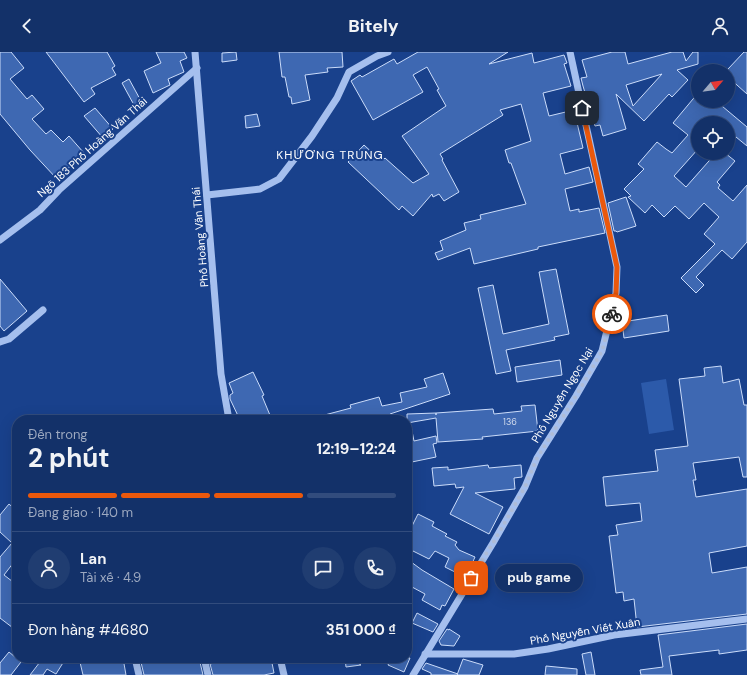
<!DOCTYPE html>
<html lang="vi">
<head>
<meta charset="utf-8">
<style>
	:root { --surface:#133169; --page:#203d71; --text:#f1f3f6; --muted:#9da9c0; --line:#324c7d; --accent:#ea580c }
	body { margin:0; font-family:"DM Sans",sans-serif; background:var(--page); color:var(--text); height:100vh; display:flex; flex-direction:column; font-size:15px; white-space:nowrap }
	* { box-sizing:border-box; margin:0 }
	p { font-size:13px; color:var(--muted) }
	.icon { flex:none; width:22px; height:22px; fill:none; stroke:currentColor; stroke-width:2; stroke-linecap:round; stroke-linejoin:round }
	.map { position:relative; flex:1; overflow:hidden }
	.sheet { position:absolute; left:12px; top:363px; width:400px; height:248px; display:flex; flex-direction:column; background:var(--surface); border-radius:16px; box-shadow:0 4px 16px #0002,0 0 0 1px var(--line) }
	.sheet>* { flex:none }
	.needle { width:26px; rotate:61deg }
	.fabs { position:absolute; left:691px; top:12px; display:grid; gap:8px }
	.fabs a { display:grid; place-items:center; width:44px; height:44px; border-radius:50%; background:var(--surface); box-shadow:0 4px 16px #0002,0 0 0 1px var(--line); font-size:20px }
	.pin { position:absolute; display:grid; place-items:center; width:34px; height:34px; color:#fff; margin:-17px; border-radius:8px; box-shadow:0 2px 6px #0006 }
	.courier { position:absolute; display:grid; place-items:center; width:40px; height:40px; margin:-20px; border:3px solid #ea580c; border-radius:50%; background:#fff; color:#222; box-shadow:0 1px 5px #0007 }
	.bubble { position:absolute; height:28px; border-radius:14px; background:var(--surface); box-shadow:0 4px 16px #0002,0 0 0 1px var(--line); font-size:13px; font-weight:700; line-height:28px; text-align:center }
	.summary em { font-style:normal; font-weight:700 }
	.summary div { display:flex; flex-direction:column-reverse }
	.summary { display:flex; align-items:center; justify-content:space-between; height:68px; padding:0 16px }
	h1 { font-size:26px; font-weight:700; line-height:30px }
	.bar { display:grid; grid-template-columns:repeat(4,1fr); gap:6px 4px; align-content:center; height:48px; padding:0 16px }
	.bar i { height:5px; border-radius:3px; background:var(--line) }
	.bar .current { background:var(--accent) }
	.bar p { grid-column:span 4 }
	.line { display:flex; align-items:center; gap:10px; padding:0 16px; border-top:1px solid var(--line) }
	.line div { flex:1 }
	.round { display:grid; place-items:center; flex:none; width:42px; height:42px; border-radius:21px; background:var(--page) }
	header { display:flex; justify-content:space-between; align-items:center; height:52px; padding:0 16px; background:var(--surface); font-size:18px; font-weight:700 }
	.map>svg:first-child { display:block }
	.green { fill:#2c5aaa }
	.building { fill:#3e68b2; stroke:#cbdcfa; fill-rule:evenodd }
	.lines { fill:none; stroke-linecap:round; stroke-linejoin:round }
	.minor { stroke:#a5bfee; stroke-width:7 }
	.done { stroke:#aebcd7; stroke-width:4; stroke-dasharray:0 7.2 }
	.route { stroke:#ea580c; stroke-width:5 }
	.labels { text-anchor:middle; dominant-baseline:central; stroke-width:4; stroke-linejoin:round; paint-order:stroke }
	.number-label { font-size:9px; fill:#cfd9ec }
	.street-label { font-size:11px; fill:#fff; stroke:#19418c }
	.neighbourhood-label { font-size:12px; letter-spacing:1px; fill:#fff; stroke:#19418c }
</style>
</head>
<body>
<header><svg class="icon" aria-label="back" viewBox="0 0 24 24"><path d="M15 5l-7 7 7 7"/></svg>Bitely<svg class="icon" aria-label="person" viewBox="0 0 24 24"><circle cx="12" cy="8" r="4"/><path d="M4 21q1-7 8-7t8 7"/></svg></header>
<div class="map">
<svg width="747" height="623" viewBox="0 0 747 623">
	<rect width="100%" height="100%" fill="#19418c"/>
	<path class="green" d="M666,327L674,378L649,382L641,331Z"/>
	<g class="building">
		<path d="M0,0H11L24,16L10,27L27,47L32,43L44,57L32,67L46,82L51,78L63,90L69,84L84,101L57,127L30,98L0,62Z"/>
		<path d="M46,0H107L115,14L112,16L116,23L91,36L95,42L84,50Z"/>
		<path d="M156,0H184L187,6L180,9L184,20L168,27L170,33L153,41L144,19L161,11Z"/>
		<path d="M236,0L237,8L222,10V1Z"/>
		<path d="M279,0H342L343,15L327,16L328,20L305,23L310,48L292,52L291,45H289L285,25H282Z"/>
		<path d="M418,0H508L489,12L532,1L534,11L564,3L567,11L564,12L571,34L543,41L549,64L574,58L583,96L560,102L565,122L589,115L593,130L565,137L570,159L579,157V160L599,156L605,181L538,195V197L474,212L470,196L438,208L435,201L443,198L440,189L466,178L464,171L481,167L480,163L526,152L511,111H509L505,98L531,89L521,52L500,58L503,63L440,102L443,107L442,108L459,140L444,149L439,142L433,145L432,142L413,164L402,154L399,158L348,110L364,93L377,105L379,103L384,107L385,106L413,131L429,122L402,84L446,54L437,38L439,37L427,15L413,23L423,40L373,68L351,29L360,23L362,25L394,7L397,12Z"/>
		<path d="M612,0H625L628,12L672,0H683L686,9L693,0H698V12L677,18L688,28L672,45L669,42L644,69L616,42L626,77L603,84L600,73L595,74L583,34L581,26L587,25L582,8ZM662,22L633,54L626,33Z"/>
		<path d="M744,0H747V42L728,25V17Z"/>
		<path d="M129,27L141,49L134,53L122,31Z"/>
		<path d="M698,41V49H716L747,75V94L736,85L728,95V71H698V97L674,124L686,135L716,101H725L735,109L717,130L720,133L718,136L733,149L747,133V190L732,207L722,198L696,225L704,233L696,241L681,226L715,192L704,182L719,165L704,151L689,167L675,154L664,165L652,153L645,161L628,145L631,144L624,137L644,117L638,112L657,90L666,97L672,101L688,83L673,71Z"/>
		<path d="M95,56L113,77L103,86L84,64Z"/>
		<path d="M257,62L260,74L246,76L245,64Z"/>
		<path d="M626,145L636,174L617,180L616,179H614L608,151Z"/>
		<path d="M556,217L569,282L554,285L555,288L506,298L511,319L496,322L478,236L493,233L503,282L549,272L539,220Z"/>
		<path d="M0,227L27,259L4,279L0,274Z"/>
		<path d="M667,263L669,279L624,286L622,270Z"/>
		<path d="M560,308L562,323L517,330L515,315Z"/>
		<path d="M721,314L723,331L739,327L744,353H747V425H743L739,405L693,411L696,428H693L696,445L747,437V494L709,501L712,521L747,515V562L637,575L634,547L624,549L623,540L616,541L609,484L618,483L616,473L642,469L640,451L606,454L603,425L658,419L655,398L688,394L679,327L705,324L704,316Z"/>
		<path d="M253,320L264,343L262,344L272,368H240L230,347V343L233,341L229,331Z"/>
		<path d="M443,321L450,342L390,362L391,368H317V365L351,356L350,353L379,345L382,354L402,350L400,341L427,335L424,327Z"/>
		<path d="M535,353L538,379L482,385L483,387L438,390L436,366L407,371V362L436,361V363V361L493,357L494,362L522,359L521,354Z"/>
		<path d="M407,374H411L414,389L436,384L437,391L433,392L436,405L407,411Z"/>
		<path d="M488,413L489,416L521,413L522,425L514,426L515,437L475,441L503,455L489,482L450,462L464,435L456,436L455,432L434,434L432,416L448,415V418Z"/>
		<path d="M9,452L17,459V506L4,523L17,533V579L0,566V505L12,491L0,480V463Z"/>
		<path d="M418,462L434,470L432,474L447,482L445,484L457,490L455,493L459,498L475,505L470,516L463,513L459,522L445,515L449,506L435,499L429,507L407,496V484Z"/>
		<path d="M407,507L422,518L454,537L445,554L442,553L440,558L422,548L425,542L412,535L407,544Z"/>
		<path d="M417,561L438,572L433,580L412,571Z"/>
		<path d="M747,572V598L719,602V598L669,604L672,623H641L640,618L663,615L658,583Z"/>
		<path d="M447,577L449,578V577L460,584L454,594L441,593L439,589Z"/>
		<path d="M9,600L21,610L11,623H0V611Z"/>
		<path d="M591,600L595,623H586L582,602Z"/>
		<path d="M43,606H66L56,622L47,617L43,623H30Z"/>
		<path d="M79,606H123L126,623H83Z"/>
		<path d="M140,606H199L203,623H144Z"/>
		<path d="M241,606H271L274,621L264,623H213L210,612Z"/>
		<path d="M345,606H349L361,613L346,615Z"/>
		<path d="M391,606H410L404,620L388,613Z"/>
		<path d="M463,607L483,613L479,623H457Z"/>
		<path d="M426,611L458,622L457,623H431V621L422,617Z"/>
		<path d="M546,614L577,617V623H545Z"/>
	</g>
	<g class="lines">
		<g class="minor">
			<path d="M195,0L221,322L229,368"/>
			<path d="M207,143L260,137L279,127L312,84L337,46L349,20L377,4L388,0"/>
			<path d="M0,188L40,158L59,138L197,16"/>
			<path d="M0,290L9,287L43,258"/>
			<path d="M425,602H514L548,597L614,583L747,567"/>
			<path d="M135,606L139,623"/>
			<path d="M204,606L208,623"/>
			<path d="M280,606L284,623"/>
			<path d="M413,623L493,491L525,435L537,406L576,344L602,299L616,241L617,215L570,0"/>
		</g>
	</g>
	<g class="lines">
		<path class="done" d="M471,526L493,491L525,435L537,406L576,344L602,299L612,262"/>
		<path class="route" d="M582,56L617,215L616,241L612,262"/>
	</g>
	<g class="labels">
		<g class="number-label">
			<text x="510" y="370">136</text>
		</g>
		<g class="street-label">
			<text transform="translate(92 95) rotate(-42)">Ngõ 183 Phố Hoàng Văn Thái</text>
			<text transform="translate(200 185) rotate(-95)">Phố Hoàng Văn Thái</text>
			<text transform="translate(562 343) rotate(-59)">Phố Nguyễn Ngọc Nại</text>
			<text transform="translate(585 579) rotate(-10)">Phố Nguyễn Viết Xuân</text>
		</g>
		<g class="neighbourhood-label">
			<text x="330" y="103">KHƯƠNG TRUNG</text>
		</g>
	</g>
</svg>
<div class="fabs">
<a><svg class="needle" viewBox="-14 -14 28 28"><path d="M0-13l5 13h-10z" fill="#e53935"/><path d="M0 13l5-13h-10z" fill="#9da9c0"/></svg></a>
<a><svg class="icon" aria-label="locate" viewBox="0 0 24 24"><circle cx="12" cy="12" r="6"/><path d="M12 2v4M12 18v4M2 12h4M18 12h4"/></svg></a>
</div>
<div class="pin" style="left:471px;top:526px;background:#ea580c"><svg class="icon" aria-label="bag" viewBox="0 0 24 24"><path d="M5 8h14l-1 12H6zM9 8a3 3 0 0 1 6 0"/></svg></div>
<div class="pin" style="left:582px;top:56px;background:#1f2937"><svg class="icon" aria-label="home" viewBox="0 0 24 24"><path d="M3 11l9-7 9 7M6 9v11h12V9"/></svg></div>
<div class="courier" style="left:612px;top:262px"><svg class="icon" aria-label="bike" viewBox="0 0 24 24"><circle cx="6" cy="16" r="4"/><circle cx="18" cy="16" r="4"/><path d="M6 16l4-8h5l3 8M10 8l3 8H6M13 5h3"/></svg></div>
<div class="bubble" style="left:495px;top:512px;width:88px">pub game</div>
<section class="sheet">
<div class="summary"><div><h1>2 phút</h1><p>Đến trong</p></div><em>12:19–12:24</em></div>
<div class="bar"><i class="current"></i><i class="current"></i><i class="current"></i><i></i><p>Đang giao · 140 m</p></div>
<div class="line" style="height:72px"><a class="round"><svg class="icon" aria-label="person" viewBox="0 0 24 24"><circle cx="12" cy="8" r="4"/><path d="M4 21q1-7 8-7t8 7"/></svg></a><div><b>Lan</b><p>Tài xế · 4.9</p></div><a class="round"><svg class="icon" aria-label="chat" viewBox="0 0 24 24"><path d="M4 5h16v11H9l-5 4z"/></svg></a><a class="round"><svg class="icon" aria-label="phone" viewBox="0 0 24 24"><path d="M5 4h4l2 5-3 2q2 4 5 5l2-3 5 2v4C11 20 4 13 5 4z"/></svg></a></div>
<div class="line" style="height:52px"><div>Đơn hàng #4680</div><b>351 000 ₫</b></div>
</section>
</div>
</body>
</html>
